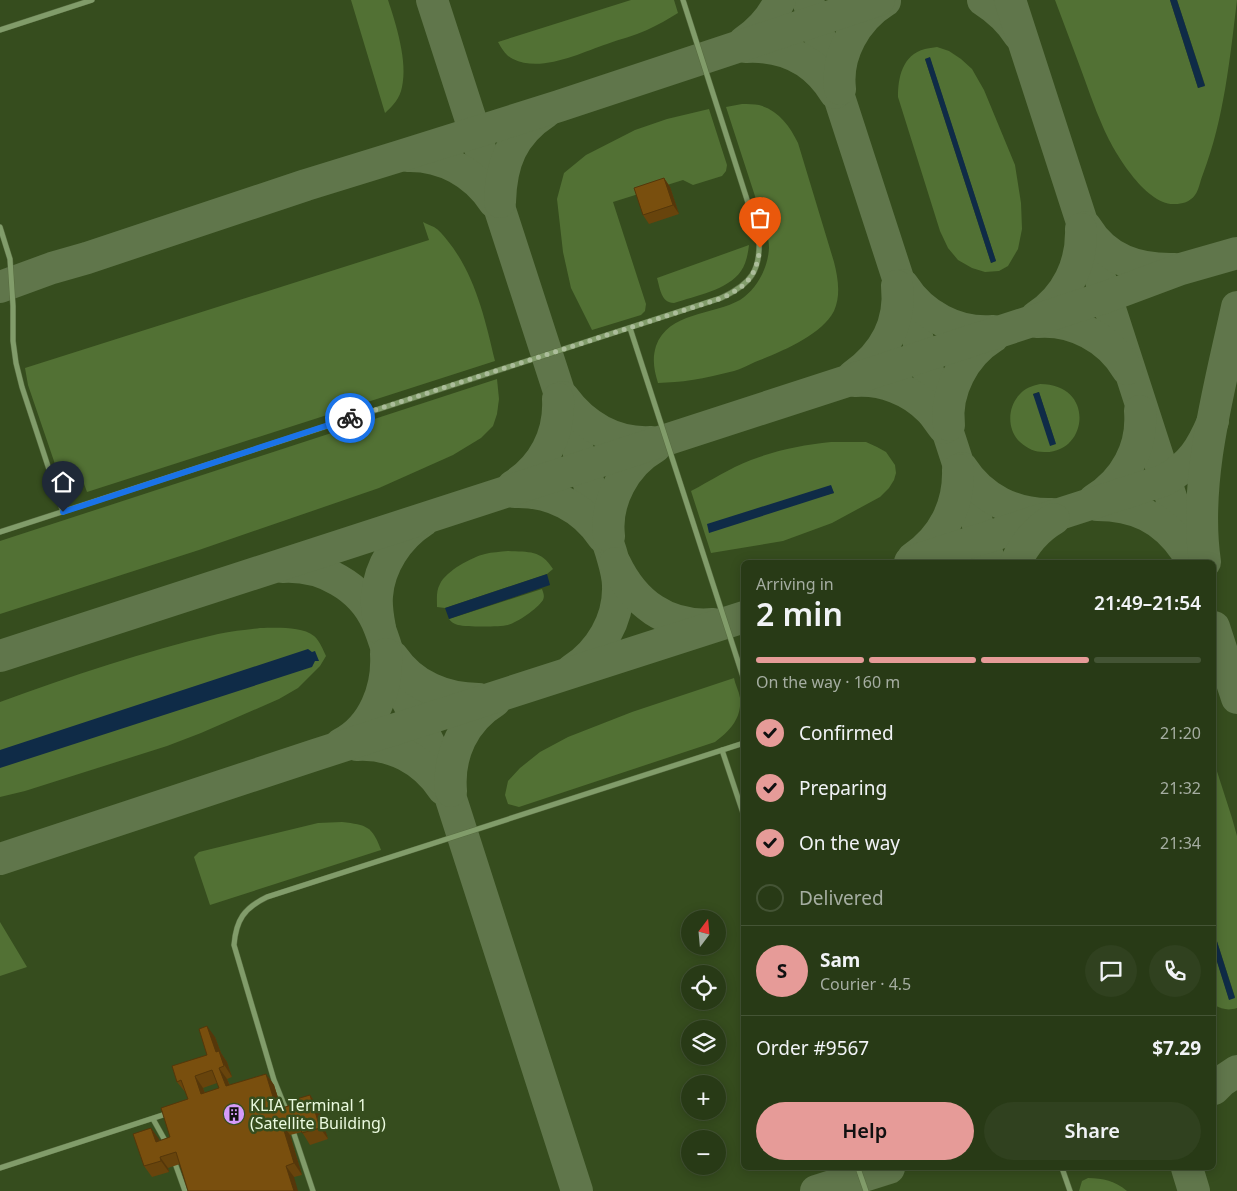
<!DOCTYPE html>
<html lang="en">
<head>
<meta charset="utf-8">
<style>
	:root { --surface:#283a16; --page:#30411f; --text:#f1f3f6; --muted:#a5ada1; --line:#445435; --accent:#e69b98 }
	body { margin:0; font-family:"Noto Sans",sans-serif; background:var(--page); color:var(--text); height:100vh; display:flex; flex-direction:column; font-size:19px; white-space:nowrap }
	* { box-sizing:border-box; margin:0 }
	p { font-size:16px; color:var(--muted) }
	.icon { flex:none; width:28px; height:28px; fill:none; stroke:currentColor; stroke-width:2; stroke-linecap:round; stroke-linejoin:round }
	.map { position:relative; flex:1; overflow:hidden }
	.side { position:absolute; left:741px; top:560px; width:475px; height:610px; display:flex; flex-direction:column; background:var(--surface); border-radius:8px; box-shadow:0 2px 12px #0003,0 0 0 1px var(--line) }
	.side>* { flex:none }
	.needle { width:32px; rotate:16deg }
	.tools { position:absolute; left:681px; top:910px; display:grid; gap:10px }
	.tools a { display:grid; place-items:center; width:45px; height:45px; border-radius:50%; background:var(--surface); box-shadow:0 2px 12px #0003,0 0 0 1px var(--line); font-size:25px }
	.pin { position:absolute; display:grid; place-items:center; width:42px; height:42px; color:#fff; margin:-51px -21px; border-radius:50% 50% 50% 0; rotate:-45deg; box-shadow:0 0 5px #0007 }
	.pin .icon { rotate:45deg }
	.courier { position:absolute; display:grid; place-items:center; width:50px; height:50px; margin:-25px; border:4px solid #1a73e8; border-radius:50%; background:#fff; color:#222; box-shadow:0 1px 6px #0007 }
	.head em { font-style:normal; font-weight:600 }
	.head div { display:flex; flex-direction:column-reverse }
	.head { display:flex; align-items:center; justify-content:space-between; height:85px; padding:0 15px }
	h1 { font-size:32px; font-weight:600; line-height:38px }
	.bar { display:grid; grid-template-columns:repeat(4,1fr); gap:8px 5px; align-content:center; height:60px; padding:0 15px }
	.bar i { height:6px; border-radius:4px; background:var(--line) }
	.bar .selected { background:var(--accent) }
	.bar p { grid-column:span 4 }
	.line { display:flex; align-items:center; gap:12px; padding:0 15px; border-top:1px solid var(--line) }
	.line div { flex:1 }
	.round { display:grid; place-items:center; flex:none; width:52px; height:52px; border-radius:26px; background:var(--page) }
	ol { padding:0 15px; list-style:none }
	li { display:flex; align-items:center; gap:15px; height:55px }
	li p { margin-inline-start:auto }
	li .icon { padding:5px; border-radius:50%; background:var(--accent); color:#111; stroke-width:4 }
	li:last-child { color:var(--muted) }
	li i { width:28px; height:28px; border:2px solid var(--line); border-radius:50% }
	.button { display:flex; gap:10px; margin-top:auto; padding:10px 15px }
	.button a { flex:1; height:58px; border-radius:30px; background:var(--accent); color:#111; font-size:20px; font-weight:600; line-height:58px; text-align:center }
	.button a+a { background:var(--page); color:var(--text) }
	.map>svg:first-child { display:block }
	.green { fill:#527134; fill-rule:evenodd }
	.water { fill:#0f2b47 }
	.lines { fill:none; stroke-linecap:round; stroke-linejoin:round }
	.taxiway { stroke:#60764b; stroke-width:32 }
	.service-casing { stroke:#576b40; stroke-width:6 }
	.service { stroke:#819c6a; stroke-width:5 }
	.wall { fill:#68440c; fill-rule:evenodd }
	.shaded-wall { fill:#55370a }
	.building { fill:#794f0e; stroke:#55370a; fill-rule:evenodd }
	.done { stroke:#acbd9b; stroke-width:5; stroke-dasharray:0 9 }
	.route { stroke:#1a73e8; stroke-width:6 }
	.labels { text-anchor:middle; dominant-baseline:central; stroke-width:5; stroke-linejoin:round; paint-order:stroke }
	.poi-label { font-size:16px; fill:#ebfadf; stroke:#364d1e; text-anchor:start }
</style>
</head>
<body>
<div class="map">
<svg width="1237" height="1191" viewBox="0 0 1237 1191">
	<rect width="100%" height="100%" fill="#364d1e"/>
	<g class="green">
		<path d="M351,0H388C396,24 408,62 402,87C400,98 393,106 385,113Z"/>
		<path d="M631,0H674L678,13C668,19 658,25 647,30C634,36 620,39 607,44C580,53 541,73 513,59C506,56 502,49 498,42Z"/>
		<path d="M1055,0H1170L1198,88L1205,85L1177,0H1237C1230,58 1224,119 1203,174C1200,181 1199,190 1195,195C1190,202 1182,204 1175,204C1146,206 1113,151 1103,127C1094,107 1087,85 1079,64C1071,43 1063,21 1055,0Z"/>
		<path d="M937,47L949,51L961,59L972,69L984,90L1015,165L1021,203L1022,229L1018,249L1008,266L999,271L985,272L972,268L958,260L948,248L940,231L898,97C898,78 902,55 925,49C928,48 933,48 937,47ZM930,58L996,261L991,263L925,59Z"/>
		<path d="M742,104C748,104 754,104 759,105C778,110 790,126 798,143L834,262C838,278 841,295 834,311C821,336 780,352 755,362C748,365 741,369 734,371C720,374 706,378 692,380C681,382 669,382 658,383C654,370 652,359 656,346C668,312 713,315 740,300C757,289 768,268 769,248C769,243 768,238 767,233L726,107Z"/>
		<path d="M709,109L727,165L726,171L722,176L693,185L683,180L613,202L646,304L645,311L641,315L592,330L571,288L563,252L557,199L564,173L586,155L635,130L667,119Z"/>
		<path d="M423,222C426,224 430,225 434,227C439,230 443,235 447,240C475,274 485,319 495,361L87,492L83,481L75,482L69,467H56L28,385L25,368L429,240Z"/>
		<path d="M749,245C748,254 746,264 741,271C728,290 695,296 674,303C661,303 660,288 657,278Z"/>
		<path d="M497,379L499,399L497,414L493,426L481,438L453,455L379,488L199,550L0,614V541Z"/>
		<path d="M1040,384C1096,384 1088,454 1044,452C1035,452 1028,449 1020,442C1007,430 1007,407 1020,394C1025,388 1032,386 1040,384ZM1039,392L1056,444L1033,394Z"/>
		<path d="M831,442H866L877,447L886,452L895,465L896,473L894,480L889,488L880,497L832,523L783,541L711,553L691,491C710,481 730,468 751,460C777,450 803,445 831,442ZM831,486L834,493L707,525Z"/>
		<path d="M508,551C529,552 541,550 553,569L547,574L445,608L437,607C437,599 436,591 440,584C446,571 472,557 485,554C492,552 500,552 508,551Z"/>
		<path d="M542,589C543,592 545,596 543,600C537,609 518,622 508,625C499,627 467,627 458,625C454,624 451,622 449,619Z"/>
		<path d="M260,628C276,628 301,626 314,636C320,641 323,650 326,656L320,666L298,688L279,699L201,733L167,746L25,791L0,797V702C72,676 144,651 218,634C232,631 246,630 260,628Z"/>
		<path d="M734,678C735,684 739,691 740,698C742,718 730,731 715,742L519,807L508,804L505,795L508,781L520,768L540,752L568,737L632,712Z"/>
		<path d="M1214,762L1232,818L1237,836V1008C1228,1011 1222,1009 1214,1005V952L1229,999L1235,997L1214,932Z"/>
		<path d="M342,822C367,825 372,826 381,850L210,905L194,857L199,852L318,823Z"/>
		<path d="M0,922L27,967L0,976Z"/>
		<path d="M1088,1178C1103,1178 1115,1181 1127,1191H1079L1082,1181Z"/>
	</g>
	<g class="water">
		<path d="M1170,0H1177L1205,86L1198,88Z"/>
		<path d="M930,57L996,261L991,263L925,59Z"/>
		<path d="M1039,392L1056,444L1050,446L1033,394Z"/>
		<path d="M831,485L834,493L709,533L707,524Z"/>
		<path d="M547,574L550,585L449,619L445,608Z"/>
		<path d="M308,649L312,652L315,651L319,661H315L312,667L0,768V750Z"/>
		<path d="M1214,932L1235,998L1229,1000L1214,952Z"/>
	</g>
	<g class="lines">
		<g class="taxiway">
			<path d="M432,0L611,552C614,563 618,574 618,586C619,620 600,652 572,670"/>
			<path d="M983,0C997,9 1010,21 1019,35"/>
			<path d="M1010,0L1192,562"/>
			<path d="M808,1L990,562"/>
			<path d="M744,42C760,31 772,18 780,0"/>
			<path d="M746,47C784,45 815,60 835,93"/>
			<path d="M840,89C836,54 856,19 885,1"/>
			<path d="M407,156C443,155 475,173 494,202"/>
			<path d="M500,202C501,163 512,134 546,112"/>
			<path d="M1086,227C1106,260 1138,270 1175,269"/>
			<path d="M903,285C922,315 957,334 993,331"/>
			<path d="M0,287L52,268L87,258L306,185L400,156L559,106L879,0"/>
			<path d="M1036,317C1067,297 1082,264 1081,229"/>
			<path d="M1037,322C1073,319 1109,338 1127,369"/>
			<path d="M853,376C884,354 901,324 897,286"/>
			<path d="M855,381C882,379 911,390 930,410C935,415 939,422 944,428"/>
			<path d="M563,397C584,426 615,444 651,442"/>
			<path d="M949,425C945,391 964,355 993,337"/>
			<path d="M962,468C982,499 1015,515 1052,514"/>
			<path d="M513,486C543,467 560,435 558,399"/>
			<path d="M515,492C551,491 583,507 603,537"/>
			<path d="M1094,500C1125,481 1143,448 1140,411"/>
			<path d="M1097,505C1135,505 1163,518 1185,550"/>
			<path d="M609,536C605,501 625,464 655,447"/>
			<path d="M913,558C943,538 959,506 958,470"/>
			<path d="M910,562L1165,480C1192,464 1201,449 1213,421"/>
			<path d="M1016,562C1024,545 1037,529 1054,519"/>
			<path d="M1205,562C1193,480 1220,387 1237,307"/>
			<path d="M615,563C634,603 667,628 713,624"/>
			<path d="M283,567C322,565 361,586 377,622C386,642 390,664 399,684C413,715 432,744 444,777L577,1191"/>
			<path d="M1214,627L1237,698"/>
			<path d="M380,628C378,617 376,607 377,596C379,566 398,537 423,521"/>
			<path d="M0,656L1106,297L1181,269L1237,253"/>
			<path d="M393,657C413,686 445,699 479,699"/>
			<path d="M341,744C374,727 388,688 386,654"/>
			<path d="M357,745C392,743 424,760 443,789"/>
			<path d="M451,791C448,754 464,720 495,701"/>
			<path d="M0,859L315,755L744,617"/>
			<path d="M1214,1089L1222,1081L1237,1071"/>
			<path d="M1187,1168L1194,1191"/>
			<path d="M816,1191L889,1168"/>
		</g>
		<g class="service-casing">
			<g id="service">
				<path d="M0,30L92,0"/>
				<path d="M0,227L10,259L13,306V341L16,363L22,387L63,512"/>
				<path d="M630,328L744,680"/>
				<path d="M0,532L721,298C751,284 761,271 759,237L683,0"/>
				<path d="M722,750L744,816"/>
				<path d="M287,1112L274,1080L234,945C236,920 244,908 267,897L744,743"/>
				<path d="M153,1119L167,1144"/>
				<path d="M294,1134L313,1191"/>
				<path d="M176,1166L185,1191"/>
				<path d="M0,1168L169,1113"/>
				<path d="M858,1168L866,1191"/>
				<path d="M1062,1168L1070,1191"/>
			</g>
		</g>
		<use href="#service" class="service"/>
	</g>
	<g class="wall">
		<path d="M664,178L670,187L679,214L649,224L643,215Z"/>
		<path d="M215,1037L221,1053L227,1062L232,1077L227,1079L230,1085L266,1074L274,1085L281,1108L294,1104L310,1095L318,1107L328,1139L310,1145L302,1132L290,1135L302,1175L294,1177L180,1164L168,1168L169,1172L152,1177L144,1166L151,1128L159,1141L170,1137L188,1099L186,1093L177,1082L207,1055ZM217,1083L219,1088L205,1093L203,1088Z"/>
	</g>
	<g class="shaded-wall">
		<path d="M664,178L670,187L679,214L673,205Z"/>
		<path d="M207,1026L215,1037L221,1053L227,1062L232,1077L216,1052Z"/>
		<path d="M219,1068L227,1079L234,1097L226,1086Z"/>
		<path d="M266,1074L274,1085L285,1121L277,1110Z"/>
		<path d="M195,1076L203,1088L209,1106L201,1094Z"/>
		<path d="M310,1095L318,1107L328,1139L320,1128Z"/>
		<path d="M282,1124L290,1135L302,1175L294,1163Z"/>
		<path d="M151,1128L159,1139L164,1154L156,1142Z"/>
		<path d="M160,1157L168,1168L169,1172L161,1161Z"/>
		<path d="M286,1166L294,1177L298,1191H294Z"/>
	</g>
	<g class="building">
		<path d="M664,178L673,205L643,215L634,188Z"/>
		<path d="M207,1026L216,1052L219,1051L224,1066L219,1068L226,1086L266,1074L277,1110L294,1104L293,1100L310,1095L320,1128L302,1133L298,1119L282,1124L294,1163L286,1166L294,1191H188L176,1152L160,1157L161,1161L144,1166L133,1134L151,1128L156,1142L170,1137L161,1108L188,1099L181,1080L177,1082L172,1066L207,1055L199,1029ZM212,1070L219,1088L201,1094L195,1076Z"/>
	</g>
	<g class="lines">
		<path class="done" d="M350,418L722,298C747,286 756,277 760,248"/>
		<path class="route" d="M63,512L350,418"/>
	</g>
	<defs>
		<g id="building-disc" transform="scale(1.125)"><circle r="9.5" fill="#d59bfa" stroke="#364d1e"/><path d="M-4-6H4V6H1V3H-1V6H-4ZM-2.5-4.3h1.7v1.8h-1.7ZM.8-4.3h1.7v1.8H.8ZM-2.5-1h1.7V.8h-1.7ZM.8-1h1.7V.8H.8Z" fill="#111"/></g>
	</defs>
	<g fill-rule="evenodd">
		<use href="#building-disc" x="234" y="1114"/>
	</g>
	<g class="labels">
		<g class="poi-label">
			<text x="250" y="1105">KLIA Terminal 1<tspan x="250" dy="18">(Satellite Building)</tspan></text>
		</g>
	</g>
</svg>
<div class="tools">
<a><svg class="needle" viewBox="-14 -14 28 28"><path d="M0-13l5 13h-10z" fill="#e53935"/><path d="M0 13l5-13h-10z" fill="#a5ada1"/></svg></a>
<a><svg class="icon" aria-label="locate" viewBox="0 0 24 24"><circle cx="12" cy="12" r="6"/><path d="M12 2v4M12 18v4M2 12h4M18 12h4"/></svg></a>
<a><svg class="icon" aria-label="layers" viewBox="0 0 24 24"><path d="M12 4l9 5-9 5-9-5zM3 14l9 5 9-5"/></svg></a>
<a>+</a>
<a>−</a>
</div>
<div class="pin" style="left:760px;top:248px;background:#ea580c"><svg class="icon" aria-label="bag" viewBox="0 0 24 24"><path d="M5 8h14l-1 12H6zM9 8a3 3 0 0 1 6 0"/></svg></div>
<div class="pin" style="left:63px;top:512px;background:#1f2937"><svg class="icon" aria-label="home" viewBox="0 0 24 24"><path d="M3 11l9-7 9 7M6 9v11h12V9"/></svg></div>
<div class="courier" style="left:350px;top:418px"><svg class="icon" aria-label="bike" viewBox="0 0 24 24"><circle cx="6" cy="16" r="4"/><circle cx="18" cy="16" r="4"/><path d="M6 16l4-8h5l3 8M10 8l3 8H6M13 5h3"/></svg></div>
<section class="side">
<div class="head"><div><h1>2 min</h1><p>Arriving in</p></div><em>21:49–21:54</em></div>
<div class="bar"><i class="selected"></i><i class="selected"></i><i class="selected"></i><i></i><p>On the way · 160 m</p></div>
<ol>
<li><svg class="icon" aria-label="check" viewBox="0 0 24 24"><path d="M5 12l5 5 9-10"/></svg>Confirmed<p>21:20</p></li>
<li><svg class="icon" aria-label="check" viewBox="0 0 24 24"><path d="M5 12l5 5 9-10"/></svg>Preparing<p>21:32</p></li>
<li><svg class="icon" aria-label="check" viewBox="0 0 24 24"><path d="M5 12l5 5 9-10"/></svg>On the way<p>21:34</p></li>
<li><i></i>Delivered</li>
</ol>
<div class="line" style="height:90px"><b class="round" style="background:var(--accent);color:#111">S</b><div><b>Sam</b><p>Courier · 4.5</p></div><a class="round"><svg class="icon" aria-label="chat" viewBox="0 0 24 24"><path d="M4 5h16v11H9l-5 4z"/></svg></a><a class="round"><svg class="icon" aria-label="phone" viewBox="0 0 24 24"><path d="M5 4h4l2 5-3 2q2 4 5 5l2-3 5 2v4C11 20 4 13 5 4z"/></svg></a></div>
<div class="line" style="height:65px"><div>Order #9567</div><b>$7.29</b></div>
<div class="button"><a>Help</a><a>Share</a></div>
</section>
</div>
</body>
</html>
